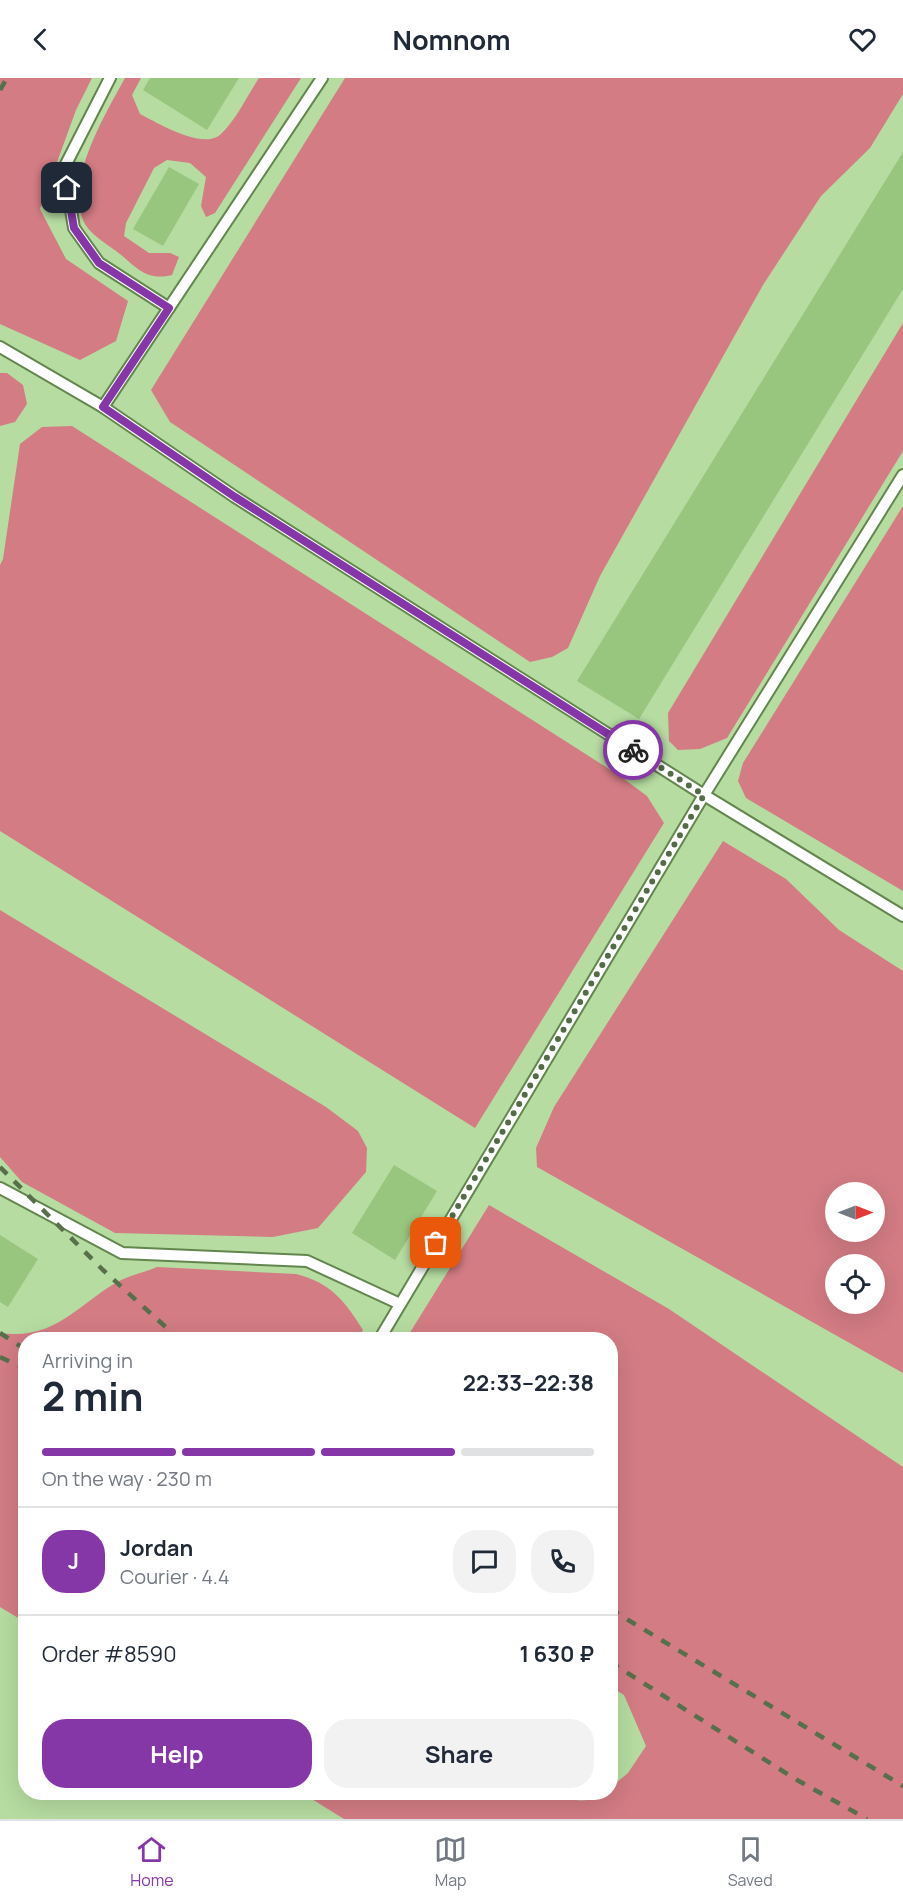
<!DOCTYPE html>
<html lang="en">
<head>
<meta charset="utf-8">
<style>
	:root { --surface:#fff; --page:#f2f2f3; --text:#1f2937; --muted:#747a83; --line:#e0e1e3; --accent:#8637a7 }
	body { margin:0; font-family:Manrope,sans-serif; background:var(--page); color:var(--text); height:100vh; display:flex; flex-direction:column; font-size:22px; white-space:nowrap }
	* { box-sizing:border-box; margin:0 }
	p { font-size:20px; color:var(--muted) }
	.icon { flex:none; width:33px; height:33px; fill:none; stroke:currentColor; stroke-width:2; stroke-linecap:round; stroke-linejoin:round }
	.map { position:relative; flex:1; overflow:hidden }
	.side { position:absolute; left:18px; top:1254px; width:600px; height:468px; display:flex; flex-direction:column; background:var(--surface); border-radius:24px; box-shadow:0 6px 24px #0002 }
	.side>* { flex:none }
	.needle { width:39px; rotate:90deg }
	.fabs { position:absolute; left:825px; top:1104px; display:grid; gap:12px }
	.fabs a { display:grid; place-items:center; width:60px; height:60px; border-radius:50%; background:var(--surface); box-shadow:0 6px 24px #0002; font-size:30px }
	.pin { position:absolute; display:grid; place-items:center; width:51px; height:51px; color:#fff; margin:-26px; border-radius:12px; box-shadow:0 3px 9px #0006 }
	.courier { position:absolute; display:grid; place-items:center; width:60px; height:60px; margin:-30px; border:4px solid #8637a7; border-radius:50%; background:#fff; color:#222; box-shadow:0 2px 8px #0007 }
	.head em { font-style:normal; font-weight:700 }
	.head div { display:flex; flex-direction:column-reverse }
	.head { display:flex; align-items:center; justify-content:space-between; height:102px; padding:0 24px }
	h1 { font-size:39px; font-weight:700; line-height:45px }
	.bar { display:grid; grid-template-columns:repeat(4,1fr); gap:9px 6px; align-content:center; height:72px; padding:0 24px }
	.bar i { height:8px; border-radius:4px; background:var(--line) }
	.bar .current { background:var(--accent) }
	.bar p { grid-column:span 4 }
	.line { display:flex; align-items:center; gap:15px; padding:0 24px; border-top:2px solid var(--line) }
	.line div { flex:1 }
	.round { display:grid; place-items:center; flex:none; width:63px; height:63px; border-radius:24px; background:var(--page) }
	.button { display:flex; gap:12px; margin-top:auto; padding:12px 24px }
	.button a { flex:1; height:69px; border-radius:24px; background:var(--accent); color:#fff; font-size:24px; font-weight:700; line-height:69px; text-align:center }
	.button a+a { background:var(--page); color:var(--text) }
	header { display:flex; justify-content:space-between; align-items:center; height:78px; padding:0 24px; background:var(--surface); font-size:27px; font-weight:700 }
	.menu { display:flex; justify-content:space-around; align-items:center; height:84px; border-top:2px solid var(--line); background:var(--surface); font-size:16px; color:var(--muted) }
	.menu a { display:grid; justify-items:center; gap:3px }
	.menu .current { color:var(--accent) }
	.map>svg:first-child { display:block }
	.forest { fill:#d37c84; fill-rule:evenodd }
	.building { fill:#99c67e }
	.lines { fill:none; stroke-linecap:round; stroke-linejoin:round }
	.lane-casing { stroke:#63854e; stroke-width:14 }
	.lane { stroke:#fff; stroke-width:10 }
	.rail { stroke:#586f4b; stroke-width:4.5; stroke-dasharray:10 10; stroke-linecap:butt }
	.done { stroke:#546b47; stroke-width:6; stroke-dasharray:0 10.8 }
	.route { stroke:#8637a7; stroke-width:8 }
</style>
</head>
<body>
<header><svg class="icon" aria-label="back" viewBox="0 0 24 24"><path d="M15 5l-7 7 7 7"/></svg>Nomnom<svg class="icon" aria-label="heart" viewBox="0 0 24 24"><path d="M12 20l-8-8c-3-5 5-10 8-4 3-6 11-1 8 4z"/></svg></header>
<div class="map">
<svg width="903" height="1741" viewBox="0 0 903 1741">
	<rect width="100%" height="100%" fill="#b6dca1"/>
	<g class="forest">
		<path d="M0,0H92L76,32L40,131L66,181L128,223L116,263L80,282L0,246Z"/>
		<path d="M125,0H141L132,17L140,36C158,45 205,74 222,55C237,40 247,18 259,0H301L215,135L206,139L201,128L206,99L190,85L167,82L154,90L126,145L124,158L149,175H170L179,179L172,197C147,203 138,191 120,176C110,168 91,157 85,146C63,105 105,37 125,0Z"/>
		<path d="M345,0H903V16L870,70L821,118L763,207L600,498L568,570L552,579L530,584L170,344L151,312Z"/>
		<path d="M903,245V373L727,660L700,671L678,672L669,663L668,635Z"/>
		<path d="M0,295H7L23,307L27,326L15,344L0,348Z"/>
		<path d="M72,348L620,698L647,718L664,745L475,1050L0,753V487L3,481L20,366L42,349Z"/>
		<path d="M903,428V813L746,720L738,703L743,685Z"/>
		<path d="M723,763L786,801L839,852L903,893V1295L537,1089L536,1070L554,1029ZM836,1114H874V1154H836ZM836,1186H874V1226H836Z"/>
		<path d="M0,832L326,1029L358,1053L367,1070L366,1094L318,1150L273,1159L115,1155L22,1104L0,1079Z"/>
		<path d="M489,1127L669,1231L903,1389V1741H344L302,1715L551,1714C564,1720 578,1725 593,1721C600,1720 602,1714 610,1714L611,1709L628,1695L646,1668L624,1617L611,1609L610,1262L406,1261Z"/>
		<path d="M157,1189L296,1196C331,1205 344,1222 363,1252L357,1262H26L25,1544L0,1529V1255C57,1263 79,1224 121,1202C132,1197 145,1194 157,1189Z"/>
	</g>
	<g class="building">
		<path d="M150,0H239L207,52L143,12Z"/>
		<path d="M903,74V211L639,641L577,603Z"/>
		<path d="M169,89L199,106L163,168L133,151Z"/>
		<path d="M394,1087L437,1113L395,1182L352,1155Z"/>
		<path d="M0,1157L38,1181L8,1229L0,1224Z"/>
	</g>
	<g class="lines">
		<g class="lane-casing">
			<g id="lane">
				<path d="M110,0L64,90L74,150L99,185L169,230"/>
				<path d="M0,269L103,329L235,419L704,717L903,838"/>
				<path d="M103,329L322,0"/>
				<path d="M0,1110L122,1175L307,1183L400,1226"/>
				<path d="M379,1262L704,717L903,397"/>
			</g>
		</g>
		<use href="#lane" class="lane"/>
		<g class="rail">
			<path d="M0,12L7,0"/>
			<path d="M0,1089L103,1192L180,1262"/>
			<path d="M0,1255L26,1272"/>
			<path d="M0,1279L26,1291"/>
			<path d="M610,1531L903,1708"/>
			<path d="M610,1584L797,1702L867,1741"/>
		</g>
	</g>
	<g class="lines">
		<path class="done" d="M436,1165L704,717L633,672"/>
		<path class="route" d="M67,110L74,150L99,185L169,230L103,329L235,419L633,672"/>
	</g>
</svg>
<div class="fabs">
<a><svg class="needle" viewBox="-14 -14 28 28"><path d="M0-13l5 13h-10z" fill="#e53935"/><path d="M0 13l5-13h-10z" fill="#747a83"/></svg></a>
<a><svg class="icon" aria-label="locate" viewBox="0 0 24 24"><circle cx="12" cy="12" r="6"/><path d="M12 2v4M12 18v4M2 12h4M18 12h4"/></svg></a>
</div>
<div class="pin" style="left:436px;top:1165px;background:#ea580c"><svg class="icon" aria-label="bag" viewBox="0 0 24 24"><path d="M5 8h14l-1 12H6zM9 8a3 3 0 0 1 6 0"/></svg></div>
<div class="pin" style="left:67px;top:110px;background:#1f2937"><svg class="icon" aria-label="home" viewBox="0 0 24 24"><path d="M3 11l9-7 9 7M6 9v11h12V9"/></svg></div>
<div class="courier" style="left:633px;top:672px"><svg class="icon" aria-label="bike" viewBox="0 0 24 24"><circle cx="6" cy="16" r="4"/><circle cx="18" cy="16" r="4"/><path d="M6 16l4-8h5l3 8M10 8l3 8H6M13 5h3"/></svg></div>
<section class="side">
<div class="head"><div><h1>2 min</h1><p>Arriving in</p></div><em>22:33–22:38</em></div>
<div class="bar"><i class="current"></i><i class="current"></i><i class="current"></i><i></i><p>On the way · 230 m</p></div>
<div class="line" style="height:108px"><b class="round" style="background:var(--accent);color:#fff">J</b><div><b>Jordan</b><p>Courier · 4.4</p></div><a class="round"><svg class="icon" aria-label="chat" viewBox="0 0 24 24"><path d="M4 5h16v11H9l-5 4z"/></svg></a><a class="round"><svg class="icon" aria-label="phone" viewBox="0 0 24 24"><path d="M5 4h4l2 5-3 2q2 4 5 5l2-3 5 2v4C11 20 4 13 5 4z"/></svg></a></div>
<div class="line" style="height:78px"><div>Order #8590</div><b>1 630 ₽</b></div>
<div class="button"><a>Help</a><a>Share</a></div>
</section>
</div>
<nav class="menu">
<a class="current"><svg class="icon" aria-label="home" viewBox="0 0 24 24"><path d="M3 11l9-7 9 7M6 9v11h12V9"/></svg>Home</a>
<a><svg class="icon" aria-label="map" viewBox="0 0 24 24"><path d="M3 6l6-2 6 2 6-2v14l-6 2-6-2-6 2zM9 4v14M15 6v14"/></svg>Map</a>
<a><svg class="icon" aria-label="saved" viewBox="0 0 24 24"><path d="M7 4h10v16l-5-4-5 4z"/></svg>Saved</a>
</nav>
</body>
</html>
